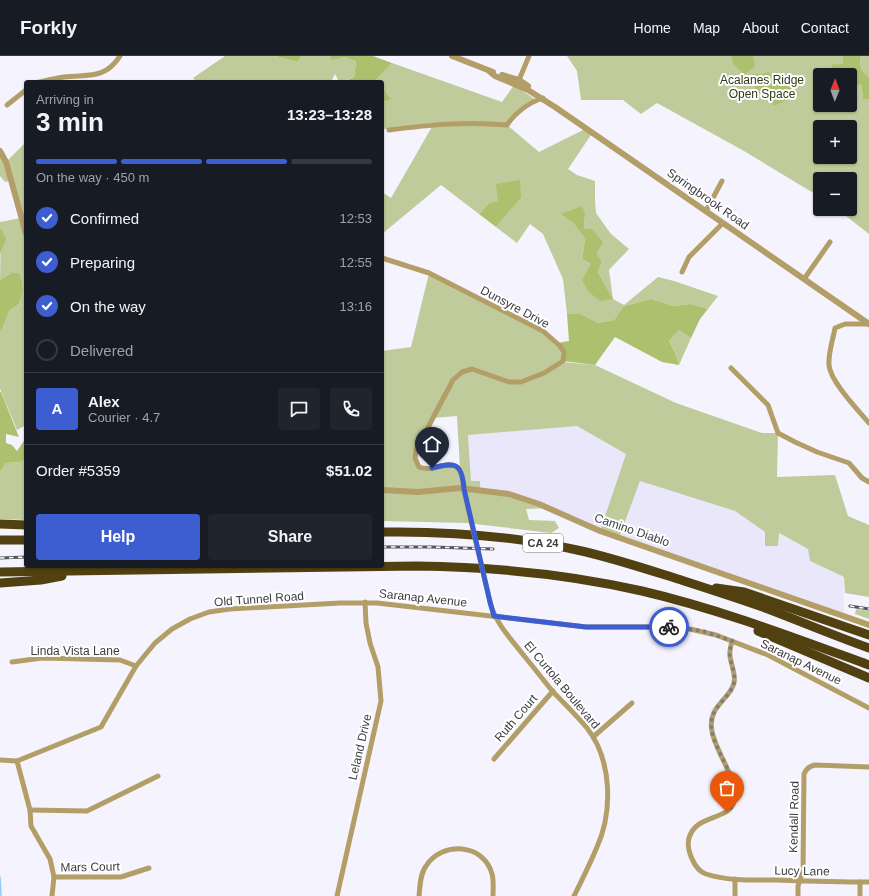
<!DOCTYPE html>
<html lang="en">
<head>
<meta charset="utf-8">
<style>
	:root { --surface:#171b24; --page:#20242c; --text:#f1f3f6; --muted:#9ea1a6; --line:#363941; --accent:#3d5ed0 }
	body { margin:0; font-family:Helvetica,sans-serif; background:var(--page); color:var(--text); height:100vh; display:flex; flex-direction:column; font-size:15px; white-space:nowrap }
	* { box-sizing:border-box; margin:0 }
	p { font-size:13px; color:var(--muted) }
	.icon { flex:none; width:22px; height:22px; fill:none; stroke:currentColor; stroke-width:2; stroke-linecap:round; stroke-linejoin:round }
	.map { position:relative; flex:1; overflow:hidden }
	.side { position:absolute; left:24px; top:24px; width:360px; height:488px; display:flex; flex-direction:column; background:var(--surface); border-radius:4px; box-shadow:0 1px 3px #0004 }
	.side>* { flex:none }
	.needle { width:26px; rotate:1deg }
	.controls { position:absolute; left:813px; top:12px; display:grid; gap:8px }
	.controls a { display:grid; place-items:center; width:44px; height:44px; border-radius:4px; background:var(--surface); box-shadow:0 1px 3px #0004; font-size:20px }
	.pin { position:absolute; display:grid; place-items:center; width:34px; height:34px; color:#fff; margin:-41px -17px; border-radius:50% 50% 50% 0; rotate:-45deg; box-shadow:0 0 4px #0007 }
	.pin .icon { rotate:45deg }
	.courier { position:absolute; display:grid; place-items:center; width:40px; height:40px; margin:-20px; border:3px solid #3d5ed0; border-radius:50%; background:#fff; color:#222; box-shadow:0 1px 5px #0007 }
	.head em { font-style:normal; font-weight:600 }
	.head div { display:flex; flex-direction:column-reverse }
	.head { display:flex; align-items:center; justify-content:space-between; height:68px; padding:0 12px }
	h1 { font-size:26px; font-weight:600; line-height:30px }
	.bar { display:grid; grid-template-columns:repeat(4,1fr); gap:6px 4px; align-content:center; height:48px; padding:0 12px }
	.bar i { height:5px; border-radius:3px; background:var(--line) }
	.bar .current { background:var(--accent) }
	.bar p { grid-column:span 4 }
	.line { display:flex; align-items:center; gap:10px; padding:0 12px; border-top:1px solid var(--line) }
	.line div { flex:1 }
	.round { display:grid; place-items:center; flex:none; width:42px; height:42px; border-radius:4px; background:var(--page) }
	ol { padding:0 12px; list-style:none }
	li { display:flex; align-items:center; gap:12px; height:44px }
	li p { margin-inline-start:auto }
	li .icon { padding:4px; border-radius:50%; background:var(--accent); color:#fff; stroke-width:4 }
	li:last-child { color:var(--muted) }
	li i { width:22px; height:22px; border:2px solid var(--line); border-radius:50% }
	.action { display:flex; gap:8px; margin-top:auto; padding:8px 12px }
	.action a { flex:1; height:46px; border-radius:4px; background:var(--accent); color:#fff; font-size:16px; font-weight:600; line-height:46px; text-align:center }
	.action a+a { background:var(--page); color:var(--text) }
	header { display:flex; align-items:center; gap:24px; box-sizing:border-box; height:56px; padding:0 20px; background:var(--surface); border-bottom:1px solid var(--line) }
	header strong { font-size:19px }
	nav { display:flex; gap:22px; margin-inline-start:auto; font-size:14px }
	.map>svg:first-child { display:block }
	.built { fill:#ebe7fb }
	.green { fill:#bfcb9a; fill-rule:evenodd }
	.forest { fill:#adc06e }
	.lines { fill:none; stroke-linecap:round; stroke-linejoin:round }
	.stream { stroke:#93c8f7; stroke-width:1.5 }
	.minor { stroke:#b39e68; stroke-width:5 }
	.tertiary { stroke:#b39e68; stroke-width:6 }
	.motorway { stroke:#514010; stroke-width:9 }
	.rail-casing { stroke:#56555b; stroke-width:3 }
	.rail { stroke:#fff; stroke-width:1.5; stroke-dasharray:4.5; stroke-linecap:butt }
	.minor-bridge { stroke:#b39e68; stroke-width:5 }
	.done { stroke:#7d7c84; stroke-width:4; stroke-dasharray:0 7.2 }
	.route { stroke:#3d5ed0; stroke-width:5 }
	.labels { text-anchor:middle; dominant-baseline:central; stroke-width:4; stroke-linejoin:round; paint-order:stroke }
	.shield { fill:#fff; stroke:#77767b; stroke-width:1 }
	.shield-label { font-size:11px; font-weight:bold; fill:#3d3c42 }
	.park-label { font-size:12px; fill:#333a17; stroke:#fff }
	.street-label { font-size:12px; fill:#3d3c42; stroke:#fff }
</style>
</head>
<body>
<header>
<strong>Forkly</strong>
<nav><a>Home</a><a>Map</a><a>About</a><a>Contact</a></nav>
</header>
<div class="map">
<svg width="869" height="840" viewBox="0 0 869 840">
	<rect width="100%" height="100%" fill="#f5f4fe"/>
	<g class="built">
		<path d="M577,370L626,398L600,475L539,448L480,435L471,425L468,379Z"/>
		<path d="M640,425L735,455L765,476L778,477L808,493L810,505L844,521V560L619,482Z"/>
	</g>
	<g class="green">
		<path d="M225,0H275L298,6L301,0H331V3L345,1L356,4L354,21L339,26L335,18L331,26H197L193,22Z"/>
		<path d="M567,0H843L842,8L834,18L835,19H820V49H850V33L861,28L863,43H869V178L837,153H850V123H820V141L744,95L657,47L641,58L623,44H581L577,15ZM820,71H850V101H820Z"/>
		<path d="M861,0H869V21C861,16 859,9 861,0Z"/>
		<path d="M392,7L502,46L514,29L536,44L507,69L539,96L587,72L593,76L568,113L577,119L595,125V145L596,157L611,178L629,193L609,214L613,243L624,249L658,221L674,225L718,240L708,253L691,248L673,250L651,243L624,250L614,264L598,267L581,258H567L563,223L543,178L530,168L517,187L496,171L521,142L489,147L479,158L441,129L382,178V136L391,142L433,69L389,74L382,72V46L392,44L382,31V26H376L375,25ZM561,158H585L584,173L596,199L602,205L598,216L613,243L591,208L582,203L585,183L574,168Z"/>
		<path d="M26,86V369L17,374L0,333V274L2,273L10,254L19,248L23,235L22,226L11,217L0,224L1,173L0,171V166L21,162L11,125L5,126L0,120V95L6,106Z"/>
		<path d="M429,217L543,275L560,290L563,306L595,309L676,347L762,377H778L777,421L835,419L848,460L869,469V541L845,537L844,521L810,505L808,493L779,477L778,490H765V476L735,455L640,425L619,482L600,475L626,398L577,370L468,379L471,425H480V435L509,438L548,452L526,453L529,464L555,465L559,472L551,477L467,467L382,465V295L411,291ZM457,360L460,413L457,410L419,411L416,394L433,362Z"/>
		<path d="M679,274L691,282L679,309L676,299L669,285Z"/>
		<path d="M26,403V464L0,463V416L6,407L21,406Z"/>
		<path d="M856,553L869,555V563L855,558Z"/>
	</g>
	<g class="forest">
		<path d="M275,0H301L298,6Z"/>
		<path d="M331,0H373L392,7L375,25L376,26H342L354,21L356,5L345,1L331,4Z"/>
		<path d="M732,0H753L755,10L744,19L732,6Z"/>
		<path d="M843,0H861C859,9 861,16 869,21V43H863L861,28L850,33V19H835L831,9L842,8Z"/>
		<path d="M769,16L774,23L778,19L786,20L787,30L794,34L785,45L774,50L766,38L758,37L751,25L753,18H762Z"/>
		<path d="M382,31L392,44L382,46Z"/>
		<path d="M520,124L521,142L496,171L479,158L489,147L498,145L496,128Z"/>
		<path d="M582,150L585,158L584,173H592L603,186L596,198L602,205L598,216L613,243L600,245L588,235L582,224L591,208L582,203L585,183L574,168L561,158Z"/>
		<path d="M0,171L6,183L0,198Z"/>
		<path d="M11,217H19L22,226L23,235L19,248L10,254L2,273L0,274V224Z"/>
		<path d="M651,243L673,250L691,248L708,253L700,263L691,282L679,274L669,285L676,299L679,309L662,306L615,281L595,309L563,305L564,296L557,287L569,285L567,258H581L598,267L614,264L624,250Z"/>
		<path d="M0,336H1L19,381L6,378V387L12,389L17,395L26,382V403L21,406L6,407L0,416Z"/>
	</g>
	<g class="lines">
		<path class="stream" d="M0,821L1,840"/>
		<g class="minor">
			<path d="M519,24L529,0"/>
			<path d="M39,26C48,24 56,22 64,21C89,18 104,24 120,0"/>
			<path d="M7,49L26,34"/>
			<path d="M389,74C429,69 467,65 507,69C516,56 528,47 543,42"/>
			<path d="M706,155L722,125"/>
			<path d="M382,202L429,217L543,275L560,290L564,296L563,305L544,317L521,326H509L472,313L462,316L453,324L416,394L415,402L419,411C427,414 433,412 441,410C461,405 462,417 464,433C465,439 467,446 468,452"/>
			<path d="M682,216L689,201L723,167"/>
			<path d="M804,223L830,186"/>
			<path d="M869,268H845L835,272C833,284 828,297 829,309C830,325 858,354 869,367"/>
			<path d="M731,312L768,349L778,377L795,386L817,396L849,407L862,422L869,426"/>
			<path d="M490,546C495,567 512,584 525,601C535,613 544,625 554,637C565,648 577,660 587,672C612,704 613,755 597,791C590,808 582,824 574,840"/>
			<path d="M732,585C731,590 729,595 730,600C731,609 736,618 734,627C730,644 707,650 712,675C715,694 736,722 735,740C734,767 697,755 689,782C686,793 694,814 706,818C727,825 752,824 775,824C806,825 838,826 869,826"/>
			<path d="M12,606L42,602L120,604L136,610"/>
			<path d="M593,681L632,647"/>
			<path d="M494,703L553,635"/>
			<path d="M0,704L17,705L101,671L136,610L155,587L172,573L190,563L209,556L230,553L340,547H377L586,571H672L690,573L716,579L768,599L869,652"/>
			<path d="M17,705L30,754L31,770L50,803L54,821L52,840"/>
			<path d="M30,754L87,755L158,720"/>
			<path d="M54,821H121L149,812"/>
			<path d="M860,826V840"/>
			<path d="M337,840L381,645L378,611L370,587L366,567L365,546"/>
			<path d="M419,840C420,830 420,818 426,810C442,785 484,787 492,818C494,825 493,833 493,840"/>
			<path d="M735,840V823"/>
			<path d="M798,840V830L803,815L804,718C806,713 809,710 815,709L869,711"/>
		</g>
		<g class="tertiary">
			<path d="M452,0L493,16"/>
			<path d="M489,15L495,20L528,34L555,51L869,268"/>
			<path d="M502,19L519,24L528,30"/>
			<path d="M0,95L6,106L26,178"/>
			<path d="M382,434L418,436L460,432L509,438L539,448L600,475L869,569"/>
		</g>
		<g class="motorway">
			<path d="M0,468L26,469"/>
			<path d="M382,476C448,475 513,480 577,494C614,502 649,514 684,525C712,534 740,543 768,553C802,566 835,580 869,592"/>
			<path d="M0,484H26"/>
			<path d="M0,516L417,510C493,511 568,518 642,535C719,553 795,582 869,609"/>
			<path d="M0,527L41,524L62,520"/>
			<path d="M716,532L744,536L869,579"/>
			<path d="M758,575L869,622"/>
		</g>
		<g class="rail-casing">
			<g id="rail">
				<path d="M382,491H432L493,493"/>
				<path d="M0,502L26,501"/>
				<path d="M850,550L869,553"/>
			</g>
		</g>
		<use href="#rail" class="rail"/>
		<path class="minor-bridge" d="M468,452L490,546"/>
	</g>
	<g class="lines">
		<path class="done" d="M669,571L703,575L732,585C731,590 729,595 730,600C731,609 736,618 734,627C730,643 712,648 711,669C711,696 752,734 727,756"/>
		<path class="route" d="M432,412C455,406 462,406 464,433L490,546L494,560L586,571H669"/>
	</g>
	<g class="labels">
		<rect class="shield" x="523" y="478" width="40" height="18" rx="3"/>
		<g class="shield-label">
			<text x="543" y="487">CA 24</text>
		</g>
		<g class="park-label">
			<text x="762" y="24">Acalanes Ridge<tspan x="762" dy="14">Open Space</tspan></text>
		</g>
		<g class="street-label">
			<text transform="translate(708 143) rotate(35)">Springbrook Road</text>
			<text transform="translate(515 251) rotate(28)">Dunsyre Drive</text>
			<text transform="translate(632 474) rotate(19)">Camino Diablo</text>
			<text transform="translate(423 542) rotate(6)">Saranap Avenue</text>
			<text transform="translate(259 543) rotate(-4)">Old Tunnel Road</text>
			<text x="75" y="595">Linda Vista Lane</text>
			<text transform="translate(801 606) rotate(26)">Saranap Avenue</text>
			<text transform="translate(562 629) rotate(50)">El Curtola Boulevard</text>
			<text transform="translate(516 662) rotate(-49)">Ruth Court</text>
			<text transform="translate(360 691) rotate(-77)">Leland Drive</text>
			<text transform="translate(794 761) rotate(-89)">Kendall Road</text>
			<text transform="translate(90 811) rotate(-1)">Mars Court</text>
			<text transform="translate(802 815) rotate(1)">Lucy Lane</text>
		</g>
	</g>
</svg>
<div class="controls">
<a><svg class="needle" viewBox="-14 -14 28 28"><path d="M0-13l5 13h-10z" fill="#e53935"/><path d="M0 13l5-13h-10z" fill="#9ea1a6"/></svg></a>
<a>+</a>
<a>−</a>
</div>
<div class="pin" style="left:727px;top:756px;background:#ea580c"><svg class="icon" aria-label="bag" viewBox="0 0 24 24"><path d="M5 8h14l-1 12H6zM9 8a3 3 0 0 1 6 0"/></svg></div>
<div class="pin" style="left:432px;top:412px;background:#1f2937"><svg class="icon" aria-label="home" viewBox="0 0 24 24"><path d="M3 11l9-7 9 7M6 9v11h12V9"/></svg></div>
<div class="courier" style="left:669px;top:571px"><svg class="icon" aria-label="bike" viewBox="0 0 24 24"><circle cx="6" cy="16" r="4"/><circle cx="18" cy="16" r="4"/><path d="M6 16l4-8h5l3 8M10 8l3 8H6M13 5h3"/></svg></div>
<section class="side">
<div class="head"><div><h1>3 min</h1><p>Arriving in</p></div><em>13:23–13:28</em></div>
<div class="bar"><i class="current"></i><i class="current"></i><i class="current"></i><i></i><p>On the way · 450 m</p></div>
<ol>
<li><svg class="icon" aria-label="check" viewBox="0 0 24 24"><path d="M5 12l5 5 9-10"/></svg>Confirmed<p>12:53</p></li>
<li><svg class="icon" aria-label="check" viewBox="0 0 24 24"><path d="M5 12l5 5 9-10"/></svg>Preparing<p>12:55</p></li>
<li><svg class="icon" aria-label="check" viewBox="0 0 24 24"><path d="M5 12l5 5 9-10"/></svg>On the way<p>13:16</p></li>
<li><i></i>Delivered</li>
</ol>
<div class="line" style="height:72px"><b class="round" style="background:var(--accent);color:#fff">A</b><div><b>Alex</b><p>Courier · 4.7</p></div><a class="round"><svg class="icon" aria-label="chat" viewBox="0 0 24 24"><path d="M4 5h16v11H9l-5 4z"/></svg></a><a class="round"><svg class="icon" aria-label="phone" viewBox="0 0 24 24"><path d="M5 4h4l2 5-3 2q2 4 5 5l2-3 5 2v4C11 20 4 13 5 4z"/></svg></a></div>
<div class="line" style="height:52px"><div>Order #5359</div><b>$51.02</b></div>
<div class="action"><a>Help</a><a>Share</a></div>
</section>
</div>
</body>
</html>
